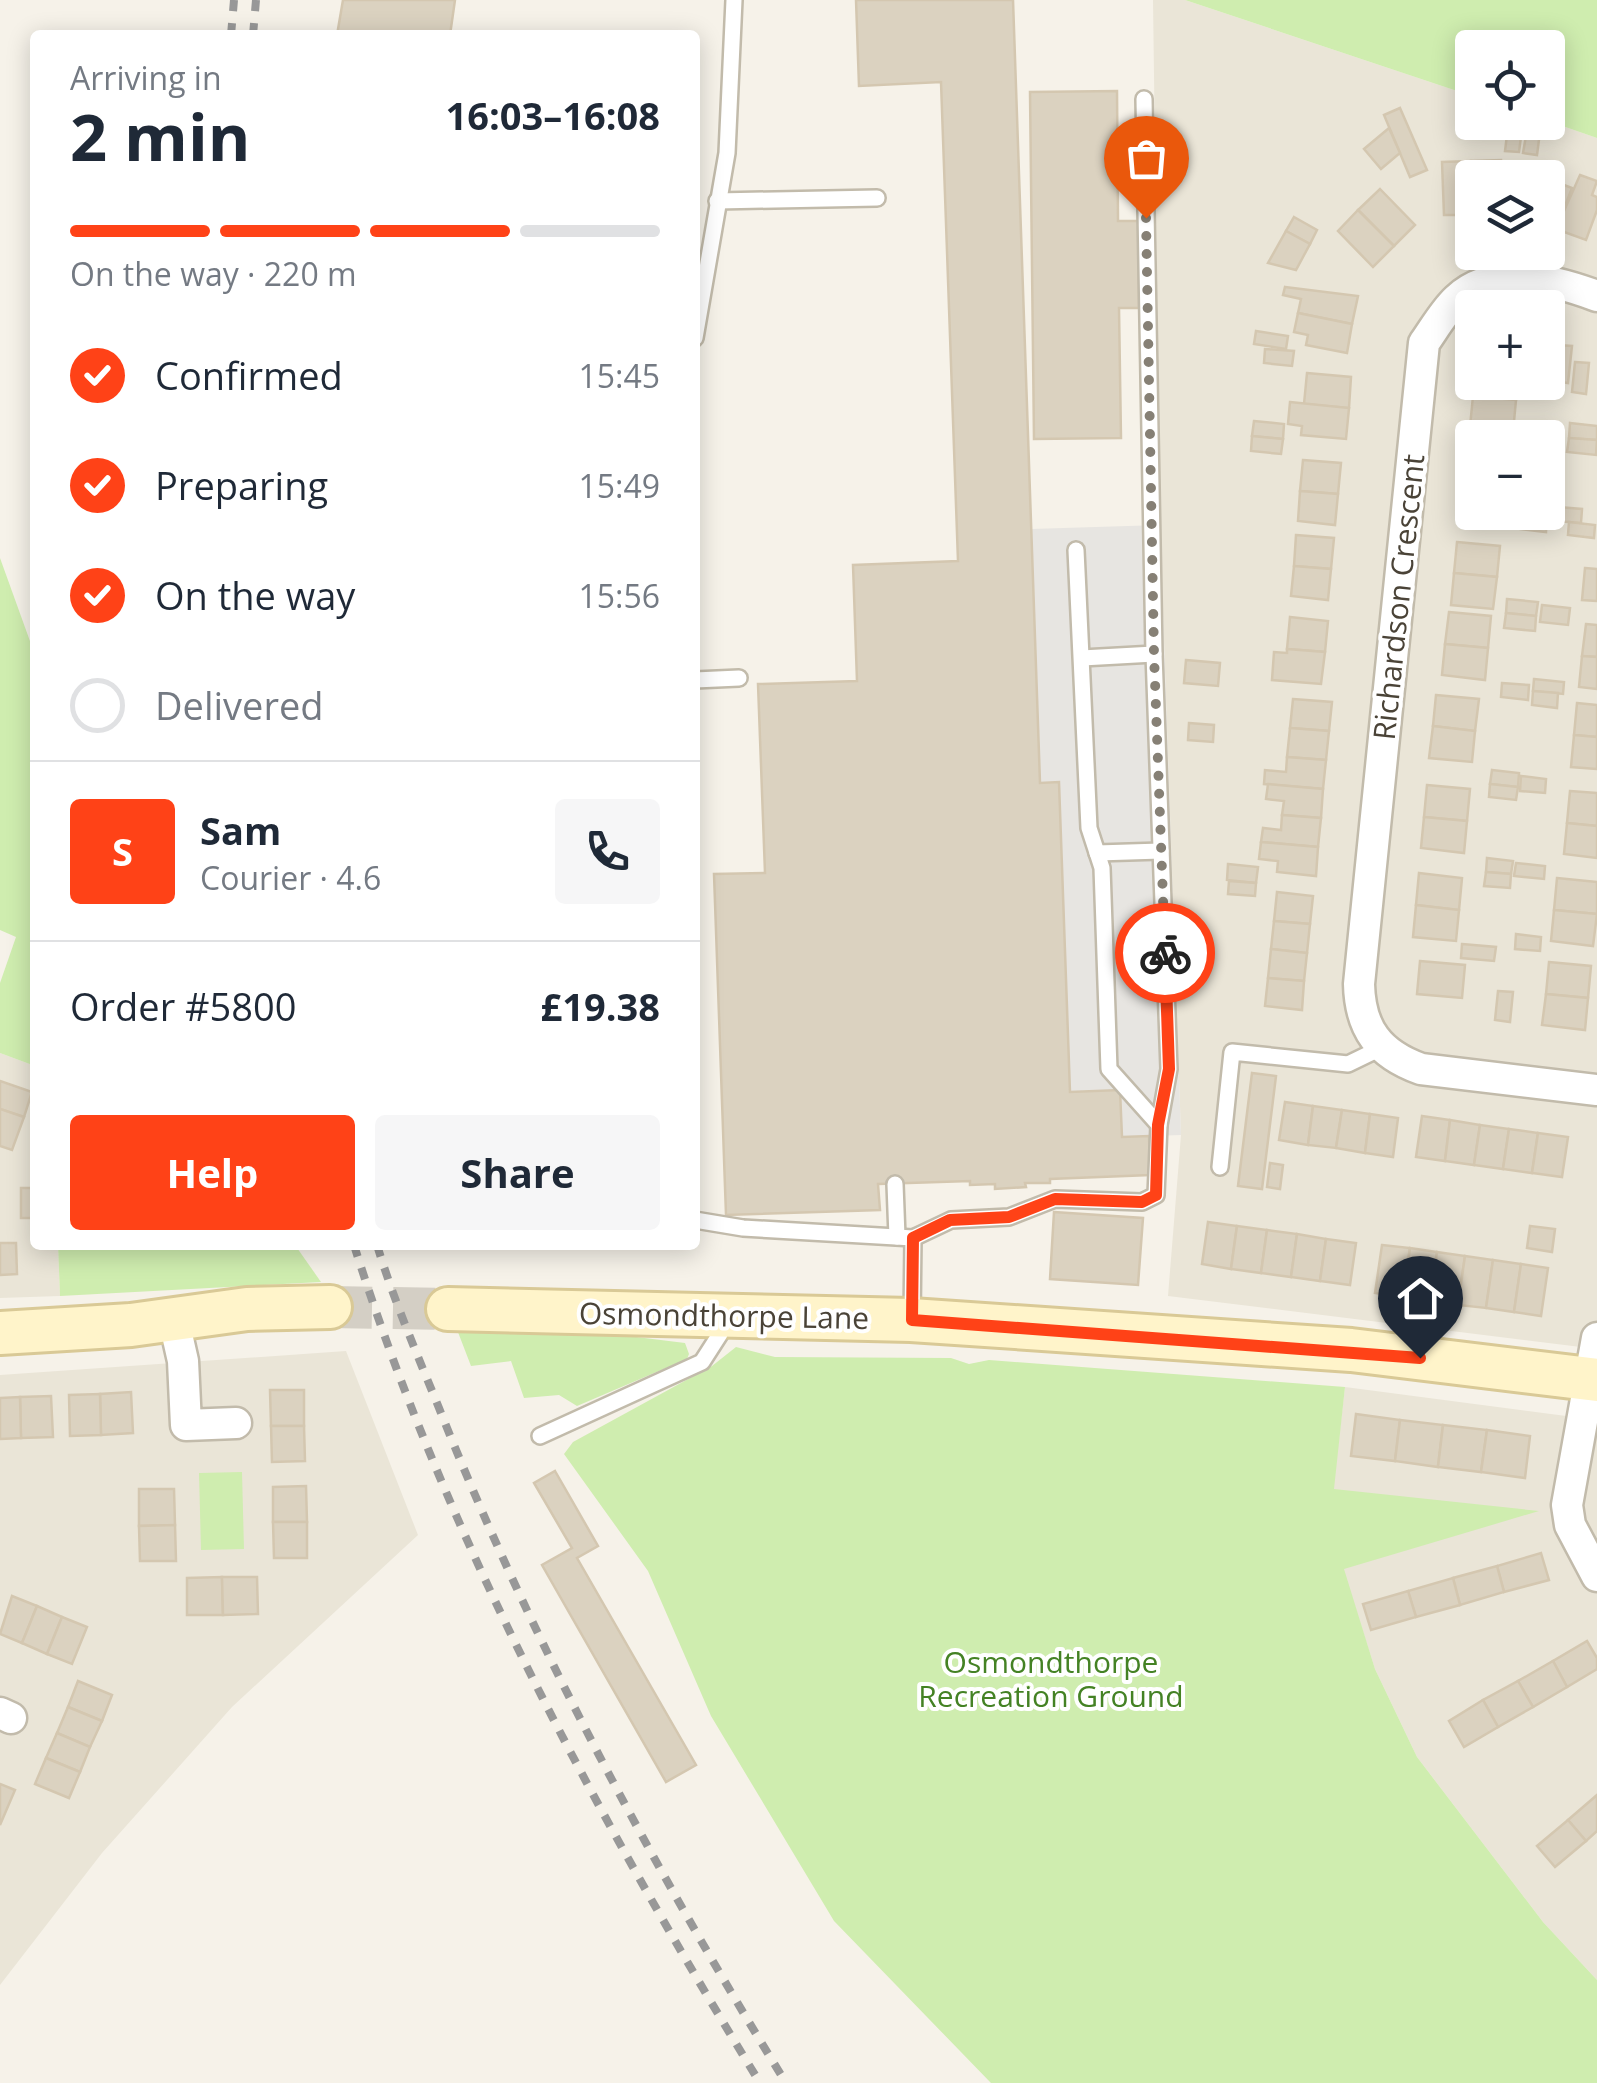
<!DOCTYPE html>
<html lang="en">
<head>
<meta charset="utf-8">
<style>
	:root { --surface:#fff; --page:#f6f6f7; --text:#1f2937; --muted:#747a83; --line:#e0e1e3; --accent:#ff4217 }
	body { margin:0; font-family:"Open Sans",sans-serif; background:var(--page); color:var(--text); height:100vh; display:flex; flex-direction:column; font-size:38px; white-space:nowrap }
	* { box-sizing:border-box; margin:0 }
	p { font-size:32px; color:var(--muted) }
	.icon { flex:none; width:55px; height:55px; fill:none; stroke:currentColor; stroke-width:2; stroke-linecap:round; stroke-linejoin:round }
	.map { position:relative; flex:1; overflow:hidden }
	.drawer { position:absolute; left:30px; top:30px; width:670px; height:1220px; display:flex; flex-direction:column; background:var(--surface); border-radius:10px; box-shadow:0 5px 25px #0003 }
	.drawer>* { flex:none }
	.tools { position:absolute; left:1455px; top:30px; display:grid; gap:20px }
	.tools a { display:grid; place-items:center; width:110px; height:110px; border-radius:10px; background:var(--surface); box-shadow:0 5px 25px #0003; font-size:50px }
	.pin { position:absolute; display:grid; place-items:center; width:85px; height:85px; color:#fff; margin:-102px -42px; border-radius:50% 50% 50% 0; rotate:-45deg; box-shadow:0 0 10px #0007 }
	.pin .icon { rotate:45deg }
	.courier { position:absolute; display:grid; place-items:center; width:100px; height:100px; margin:-50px; border:8px solid #ff4217; border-radius:50%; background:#fff; color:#222; box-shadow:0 2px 12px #0007 }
	.overview em { font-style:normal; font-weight:700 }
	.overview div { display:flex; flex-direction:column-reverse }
	.overview { display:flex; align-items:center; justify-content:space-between; height:170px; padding:0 40px }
	h1 { font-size:65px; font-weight:700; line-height:75px }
	.bar { display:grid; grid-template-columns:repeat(4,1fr); gap:15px 10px; align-content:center; height:120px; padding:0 40px }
	.bar i { height:12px; border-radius:8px; background:var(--line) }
	.bar .on { background:var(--accent) }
	.bar p { grid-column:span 4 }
	.line { display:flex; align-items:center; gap:25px; padding:0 40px; border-top:2px solid var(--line) }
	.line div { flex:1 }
	.round { display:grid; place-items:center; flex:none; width:105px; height:105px; border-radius:10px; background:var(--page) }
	ol { padding:0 40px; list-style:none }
	li { display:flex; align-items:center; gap:30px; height:110px }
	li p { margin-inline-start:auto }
	li .icon { padding:10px; border-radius:50%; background:var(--accent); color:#fff; stroke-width:4 }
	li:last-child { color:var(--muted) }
	li i { width:55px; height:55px; border:5px solid var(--line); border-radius:50% }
	.primary-button { display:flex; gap:20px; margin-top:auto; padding:20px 40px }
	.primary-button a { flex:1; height:115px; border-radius:10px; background:var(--accent); color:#fff; font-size:40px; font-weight:700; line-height:115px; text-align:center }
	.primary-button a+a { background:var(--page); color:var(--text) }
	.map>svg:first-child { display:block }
	.residential { fill:#eae5d7; fill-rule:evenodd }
	.green { fill:#cfedaf }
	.parking { fill:#e7e5e1 }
	.building { fill:#dbd2c0; stroke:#d4c7b0; stroke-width:2.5 }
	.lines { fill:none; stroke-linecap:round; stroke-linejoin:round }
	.secondary-tunnel { stroke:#d4cfc5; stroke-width:42; stroke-dasharray:42 21; stroke-linecap:butt }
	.lane-casing { stroke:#c2bbab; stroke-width:20 }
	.street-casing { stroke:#c2bbab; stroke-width:35 }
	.secondary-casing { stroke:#d9c996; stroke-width:48 }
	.lane { stroke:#fff; stroke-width:15 }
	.street { stroke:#fff; stroke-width:30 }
	.secondary { stroke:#fff4ca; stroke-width:42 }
	.rail { stroke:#989898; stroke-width:8; stroke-dasharray:12 12; stroke-linecap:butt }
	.done { stroke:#868075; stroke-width:10; stroke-dasharray:0 18 }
	.route { stroke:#ff4217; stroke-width:12 }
	.labels { text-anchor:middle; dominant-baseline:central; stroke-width:8; stroke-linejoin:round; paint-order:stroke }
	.street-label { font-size:30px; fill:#4a4337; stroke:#fff }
	.park-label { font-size:30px; fill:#448224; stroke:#fff }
</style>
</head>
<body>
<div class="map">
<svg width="1597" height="2083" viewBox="0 0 1597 2083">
	<rect width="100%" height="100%" fill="#f6f2e9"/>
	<g class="residential">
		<path d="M1153,0H1185L1472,96V122L1548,121L1597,138V1349L1168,1296L1181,1135L1160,525ZM1472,178H1548V252H1472ZM1472,308H1548V382H1472ZM1472,438H1548V512H1472Z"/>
		<path d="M0,1053L35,1066V1245H58L60,1296L0,1298Z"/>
		<path d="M346,1351L418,1535L232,1707L102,1853L0,1985V1375Z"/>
		<path d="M1345,1387L1597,1420V1980L1543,1922L1417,1757L1375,1669L1343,1569L1333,1489Z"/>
	</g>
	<g class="green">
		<path d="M1185,0H1597V138L1548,121V48H1472V96Z"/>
		<path d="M0,558L35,655V1066L0,1053V983L16,937L0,930Z"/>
		<path d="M58,1245H295L321,1282L60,1296Z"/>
		<path d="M456,1327L612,1334L685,1343L689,1354L687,1359L577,1406L559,1395L524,1398L511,1361L471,1366Z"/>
		<path d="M736,1347L775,1357L951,1358L969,1364L989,1360L1345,1387L1334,1489L1539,1511L1344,1569L1375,1669L1417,1757L1543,1922L1597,1980V2083H991L834,1921L711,1716L648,1571L564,1454L573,1442L712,1366Z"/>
		<path d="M242,1472L244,1549L201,1550L199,1473Z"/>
	</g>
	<path class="parking" d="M1160,525L1181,1135L1122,1137L1120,1090L1070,1092L1059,783H1040L1031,529Z"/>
	<g class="building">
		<path d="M343,0H455L450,35H337Z"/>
		<path d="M856,0H1013L1040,783L1059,782L1070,1092L1120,1090L1122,1137L1149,1136L1150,1175L1050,1179V1183H1025L1026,1187L995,1189V1184L970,1185V1181L878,1184L880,1210L726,1215L714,874L765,873L758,684L857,681L853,565L958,561L941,82L859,86Z"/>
		<path d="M1117,91L1118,221H1138L1139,308H1119L1121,438L1034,439L1030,92Z"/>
		<path d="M1400,108L1427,170L1410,177L1384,115Z"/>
		<path d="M1508,127L1522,129L1519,152L1505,151Z"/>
		<path d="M1389,128L1400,153L1381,169L1364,149Z"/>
		<path d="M1527,130L1540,132L1537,155L1523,153Z"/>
		<path d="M1501,160V178H1472V199L1471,161Z"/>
		<path d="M1471,161L1472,215H1444L1442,162Z"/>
		<path d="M1580,175L1597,181L1592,195L1597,197V210L1586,240L1556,229Z"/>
		<path d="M1548,179L1572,188L1556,229L1548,226Z"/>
		<path d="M1380,189L1415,225L1394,246L1358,210Z"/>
		<path d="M1358,210L1394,246L1373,267L1338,231Z"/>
		<path d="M1294,217L1317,230L1310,244L1286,231Z"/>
		<path d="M1286,231L1310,244L1296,270L1268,263Z"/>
		<path d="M1285,287L1358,296L1352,324L1298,313L1301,299L1283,295Z"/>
		<path d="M1298,313L1352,324L1347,353L1306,345L1308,335L1294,332Z"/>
		<path d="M1256,331L1288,336L1286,349L1254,344Z"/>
		<path d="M1557,345L1572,346L1568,383L1554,381Z"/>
		<path d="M1265,349L1294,351L1292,366L1264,363Z"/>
		<path d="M1575,362L1589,363L1586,394L1572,392Z"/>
		<path d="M1307,373L1351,377L1349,408L1304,404Z"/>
		<path d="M1474,382H1518L1516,400L1473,396Z"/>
		<path d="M1473,396L1516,400L1513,432L1470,427Z"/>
		<path d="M1290,402L1349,408L1346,439L1301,435L1302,426L1288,424Z"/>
		<path d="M1254,421L1284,424L1283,439L1252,436Z"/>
		<path d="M1570,423L1597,426V440L1569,438Z"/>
		<path d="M1530,429L1557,432L1555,446L1548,445V438H1529Z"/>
		<path d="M1252,436L1283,439L1281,454L1251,451Z"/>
		<path d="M1569,438L1597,440L1596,455L1567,452Z"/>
		<path d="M1464,454L1472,455V487L1461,486Z"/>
		<path d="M1303,460L1341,463L1338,494L1300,491Z"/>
		<path d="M1461,486L1472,487V512H1501L1500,522L1457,517Z"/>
		<path d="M1300,491L1338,494L1335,525L1298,521Z"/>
		<path d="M1558,507L1582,509L1581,523L1556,521Z"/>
		<path d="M1514,512L1547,513L1546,532L1512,528Z"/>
		<path d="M1569,522L1595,525L1594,538L1568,535Z"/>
		<path d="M1296,535L1334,538L1331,569L1294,566Z"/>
		<path d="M1457,542L1500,546L1497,577L1454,573Z"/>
		<path d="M1294,566L1331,569L1328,600L1291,596Z"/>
		<path d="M1585,568L1597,569V601L1582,600Z"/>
		<path d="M1454,573L1497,577L1493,609L1451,605Z"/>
		<path d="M1507,599L1538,602L1536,616L1506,613Z"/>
		<path d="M1542,605L1570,608L1568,625L1540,622Z"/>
		<path d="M1449,612L1491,616L1488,648L1445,644Z"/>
		<path d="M1506,613L1536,616L1535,631L1504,628Z"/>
		<path d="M1290,617L1328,621L1325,652L1287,649Z"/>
		<path d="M1586,624L1597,625V657L1582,656Z"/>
		<path d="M1445,644L1488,648L1485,680L1442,675Z"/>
		<path d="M1287,649L1325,652L1321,684L1272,680L1274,652L1287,653Z"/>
		<path d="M1582,656L1597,657V689L1579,687Z"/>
		<path d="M1186,660L1220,663L1218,686L1184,683Z"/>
		<path d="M1534,679L1564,682L1563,694L1533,691Z"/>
		<path d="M1502,683L1529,685L1528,700L1501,697Z"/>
		<path d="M1533,691L1558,693L1557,708L1532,705Z"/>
		<path d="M1436,695L1479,699L1475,731L1433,726Z"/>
		<path d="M1293,699L1332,702L1329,731L1290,728Z"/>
		<path d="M1577,703L1597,705V737L1574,735Z"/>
		<path d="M1189,723L1214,725L1213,742L1188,740Z"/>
		<path d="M1433,726L1475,731L1472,762L1429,758Z"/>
		<path d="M1290,728L1329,731L1326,760L1287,757Z"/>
		<path d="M1574,735L1597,737V769L1571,767Z"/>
		<path d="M1287,757L1326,760L1323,789L1264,784L1265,770L1286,772Z"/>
		<path d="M1492,770L1519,773L1518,787L1490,784Z"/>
		<path d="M1521,776L1546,779L1545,793L1520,791Z"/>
		<path d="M1268,784L1323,789L1321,818L1282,815L1284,801L1266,799Z"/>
		<path d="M1490,784L1518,787L1516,800L1489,797Z"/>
		<path d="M1427,785L1470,789L1467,821L1424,817Z"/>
		<path d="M1570,791L1597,793V826L1567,823Z"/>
		<path d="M1282,815L1321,818L1318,847L1261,842L1263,828L1281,830Z"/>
		<path d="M1424,817L1467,821L1464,853L1421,848Z"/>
		<path d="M1567,823L1597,826V858L1564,854Z"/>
		<path d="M1261,842L1318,847L1316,876L1277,872L1278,861L1259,859Z"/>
		<path d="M1487,858L1513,861L1511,874L1486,872Z"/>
		<path d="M1516,863L1545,866L1544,879L1514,876Z"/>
		<path d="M1228,864L1258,867L1256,883L1227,880Z"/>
		<path d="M1486,872L1511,874L1510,888L1484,886Z"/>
		<path d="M1419,873L1462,878L1459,910L1416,905Z"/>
		<path d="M1557,878L1597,882V914L1554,910Z"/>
		<path d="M1229,881L1256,883L1255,896L1228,894Z"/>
		<path d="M1277,892L1313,896L1310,924L1274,921Z"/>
		<path d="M1416,905L1459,910L1456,941L1413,937Z"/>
		<path d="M1554,910L1597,914L1593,946L1551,941Z"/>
		<path d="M1274,921L1310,924L1307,953L1271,949Z"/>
		<path d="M1516,934L1541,937L1540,951L1515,949Z"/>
		<path d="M1462,944L1496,947L1494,961L1461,958Z"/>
		<path d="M1271,949L1307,953L1304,981L1268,978Z"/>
		<path d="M1420,961L1465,965L1462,998L1417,994Z"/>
		<path d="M1549,962L1591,966L1588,998L1546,994Z"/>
		<path d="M1268,978L1304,981L1302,1010L1265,1006Z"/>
		<path d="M1498,991L1513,992L1510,1022L1495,1020Z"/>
		<path d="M1546,994L1588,998L1585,1030L1542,1025Z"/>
		<path d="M1252,1073L1276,1076L1262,1189L1238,1186Z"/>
		<path d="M0,1081L32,1092L24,1117L0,1109Z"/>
		<path d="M1285,1102L1313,1106L1308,1145L1279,1140Z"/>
		<path d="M1313,1106L1342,1110L1336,1148L1308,1145Z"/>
		<path d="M0,1109L24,1117L12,1150L0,1146Z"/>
		<path d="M1342,1110L1370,1114L1365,1153L1336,1148Z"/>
		<path d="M1370,1114L1398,1118L1393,1157L1365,1153Z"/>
		<path d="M1422,1116L1450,1120L1445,1161L1416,1157Z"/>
		<path d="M1450,1120L1480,1125L1474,1165L1445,1161Z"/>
		<path d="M1480,1125L1509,1129L1503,1169L1474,1165Z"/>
		<path d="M1509,1129L1538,1133L1532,1173L1503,1169Z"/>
		<path d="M1538,1133L1568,1137L1562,1177L1532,1173Z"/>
		<path d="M1270,1163L1283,1165L1280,1189L1267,1187Z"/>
		<rect x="21" y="1188" width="14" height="30"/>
		<path d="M1054,1212L1143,1218L1138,1285L1050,1279Z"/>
		<path d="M1208,1222L1237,1226L1231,1269L1202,1264Z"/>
		<path d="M1237,1226L1267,1230L1261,1273L1231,1269Z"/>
		<path d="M1530,1226L1555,1229L1552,1252L1527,1248Z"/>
		<path d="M1267,1230L1297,1234L1291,1277L1261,1273Z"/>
		<path d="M1297,1234L1326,1239L1320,1281L1291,1277Z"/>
		<path d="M1326,1239L1356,1243L1350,1285L1320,1281Z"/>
		<path d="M0,1243H16L17,1274L0,1275Z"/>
		<path d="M1382,1245L1410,1248L1403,1297L1375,1293Z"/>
		<path d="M1410,1248L1437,1252L1430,1301L1403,1297Z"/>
		<path d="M1437,1252L1465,1256L1458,1305L1430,1301Z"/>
		<path d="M1465,1256L1493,1260L1486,1308L1458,1305Z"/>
		<path d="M1493,1260L1521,1264L1514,1312L1486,1308Z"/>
		<path d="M1521,1264L1548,1268L1541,1316L1514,1312Z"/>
		<path d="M270,1390H304V1426H271Z"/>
		<path d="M131,1392L133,1433L101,1435L100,1394Z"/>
		<path d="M100,1394L101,1435L70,1436L69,1395Z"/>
		<path d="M51,1396L53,1437L21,1438L20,1397Z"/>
		<path d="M20,1397L21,1438L0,1439V1398Z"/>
		<path d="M1356,1414L1400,1420L1395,1461L1351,1456Z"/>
		<path d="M1400,1420L1443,1425L1438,1467L1395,1461Z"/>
		<path d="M1443,1425L1487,1430L1481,1472L1438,1467Z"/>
		<path d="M271,1426H304L305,1461L272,1462Z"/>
		<path d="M1487,1430L1530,1436L1525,1478L1481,1472Z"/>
		<path d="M555,1471L598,1546L577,1558L696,1765L666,1782L542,1565L572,1548L534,1483Z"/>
		<path d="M306,1486L307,1522H273V1487Z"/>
		<path d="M139,1489H174L175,1525L139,1526Z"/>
		<path d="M273,1522H307V1558H274Z"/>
		<path d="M175,1525L176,1561H140L139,1526Z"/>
		<path d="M1541,1553L1549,1580L1504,1592L1497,1566Z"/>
		<path d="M1497,1566L1504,1592L1460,1605L1453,1578Z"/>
		<path d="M222,1577L223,1615H187V1578Z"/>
		<path d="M222,1577H257L258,1614L223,1615Z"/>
		<path d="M1453,1578L1460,1605L1416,1617L1408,1591Z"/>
		<path d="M1408,1591L1416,1617L1371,1630L1363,1604Z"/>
		<path d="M12,1596L37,1606L22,1643L0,1634Z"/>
		<path d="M37,1606L62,1617L47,1654L22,1643Z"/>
		<path d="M62,1617L87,1627L72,1664L47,1654Z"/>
		<path d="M1587,1641L1597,1658V1669L1567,1687L1553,1661Z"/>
		<path d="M1553,1661L1567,1687L1533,1707L1518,1681Z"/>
		<path d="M78,1681L112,1695L102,1721L68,1707Z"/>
		<path d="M1518,1681L1533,1707L1498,1727L1483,1700Z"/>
		<path d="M1483,1700L1498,1727L1464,1747L1449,1721Z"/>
		<path d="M68,1707L102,1721L90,1747L57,1733Z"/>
		<path d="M57,1733L90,1747L80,1772L46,1758Z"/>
		<path d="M46,1758L80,1772L69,1798L35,1784Z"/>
		<path d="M0,1784L15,1790L0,1825Z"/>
		<path d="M1597,1795V1831L1586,1841L1568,1820Z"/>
		<path d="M1568,1820L1586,1841L1555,1867L1537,1846Z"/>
	</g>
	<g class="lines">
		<path class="secondary-tunnel" d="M330,1307L448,1309"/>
		<g class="lane-casing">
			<g id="lane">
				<path d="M717,201L877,198"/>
				<path d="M695,338L727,153L734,0"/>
				<path d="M1076,550L1089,828L1102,868L1109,1069L1159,1125"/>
				<path d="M1082,658L1154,654"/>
				<path d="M695,680L739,678"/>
				<path d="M1097,853L1161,851"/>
				<path d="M1220,1167L1232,1052L1348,1064L1381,1048"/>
				<path d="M895,1184L897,1237"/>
				<path d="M695,1220L743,1228L913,1238L951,1220L1009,1217L1055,1199L1142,1202L1156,1195L1159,1125L1169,1069L1154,654L1144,99"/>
				<path d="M912,1319L913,1238"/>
				<path d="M540,1436L702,1362L720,1334L723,1317"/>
			</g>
		</g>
		<g class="street-casing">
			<g id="street">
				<path d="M1597,296C1554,280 1495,264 1457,299C1444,311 1434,329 1424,343L1359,984C1360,1029 1379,1054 1421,1069L1597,1090"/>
				<path d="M174,1321L183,1361L186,1425L236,1423"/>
				<path d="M1597,1338L1567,1505L1570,1525L1597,1576"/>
				<path d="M0,1713L11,1718"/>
			</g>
		</g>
		<g class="secondary-casing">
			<g id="secondary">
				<path d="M448,1309L911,1320L1351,1350L1597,1380"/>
				<path d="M0,1333L131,1325L247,1309L330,1307"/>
			</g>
		</g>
		<use href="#lane" class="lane"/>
		<use href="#street" class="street"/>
		<use href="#secondary" class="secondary"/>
		<g class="rail">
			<path d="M231,35L234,0"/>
			<path d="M253,35L256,0"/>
			<path d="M354,1245C446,1538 600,1822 760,2083"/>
			<path d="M377,1245C394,1301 417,1354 439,1408C533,1644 653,1867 786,2083"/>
		</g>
	</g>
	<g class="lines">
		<path class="done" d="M1146,218L1154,654L1165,953"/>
		<path class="route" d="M1165,953L1169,1069L1158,1125L1156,1195L1142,1202L1055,1199L1009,1217L950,1220L913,1238L912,1320L1420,1358"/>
	</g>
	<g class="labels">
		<g class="street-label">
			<text transform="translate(1398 597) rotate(-84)">Richardson Crescent</text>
			<text transform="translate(724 1315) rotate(1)">Osmondthorpe Lane</text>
		</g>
		<g class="park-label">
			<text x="1051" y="1661">Osmondthorpe<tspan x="1051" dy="34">Recreation Ground</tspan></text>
		</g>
	</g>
</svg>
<div class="tools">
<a><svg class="icon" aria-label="locate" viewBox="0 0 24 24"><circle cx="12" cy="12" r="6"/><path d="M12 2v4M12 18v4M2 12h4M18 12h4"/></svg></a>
<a><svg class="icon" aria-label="layers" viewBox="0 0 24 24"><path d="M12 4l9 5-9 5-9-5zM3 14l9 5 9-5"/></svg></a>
<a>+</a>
<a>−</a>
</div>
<div class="pin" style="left:1146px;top:218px;background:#ea580c"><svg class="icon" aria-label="bag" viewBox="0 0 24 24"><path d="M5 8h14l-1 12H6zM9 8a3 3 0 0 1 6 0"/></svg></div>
<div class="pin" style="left:1420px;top:1358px;background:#1f2937"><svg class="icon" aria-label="home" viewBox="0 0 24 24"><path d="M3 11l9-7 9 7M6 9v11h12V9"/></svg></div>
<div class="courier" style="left:1165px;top:953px"><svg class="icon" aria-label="bike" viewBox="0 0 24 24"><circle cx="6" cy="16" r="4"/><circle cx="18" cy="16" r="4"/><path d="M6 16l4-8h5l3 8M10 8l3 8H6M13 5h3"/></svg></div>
<section class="drawer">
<div class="overview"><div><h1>2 min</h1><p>Arriving in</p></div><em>16:03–16:08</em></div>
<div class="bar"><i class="on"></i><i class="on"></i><i class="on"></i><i></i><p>On the way · 220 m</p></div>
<ol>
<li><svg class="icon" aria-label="check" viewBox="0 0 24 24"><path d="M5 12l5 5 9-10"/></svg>Confirmed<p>15:45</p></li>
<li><svg class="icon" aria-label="check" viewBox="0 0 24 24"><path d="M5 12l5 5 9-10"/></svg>Preparing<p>15:49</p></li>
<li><svg class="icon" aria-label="check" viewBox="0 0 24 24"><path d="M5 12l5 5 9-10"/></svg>On the way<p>15:56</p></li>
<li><i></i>Delivered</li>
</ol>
<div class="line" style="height:180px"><b class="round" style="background:var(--accent);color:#fff">S</b><div><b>Sam</b><p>Courier · 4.6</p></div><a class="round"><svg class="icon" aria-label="phone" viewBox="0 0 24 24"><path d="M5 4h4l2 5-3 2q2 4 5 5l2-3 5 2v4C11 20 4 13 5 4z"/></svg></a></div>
<div class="line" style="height:130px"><div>Order #5800</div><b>£19.38</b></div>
<div class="primary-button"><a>Help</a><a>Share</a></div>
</section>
</div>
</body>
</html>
